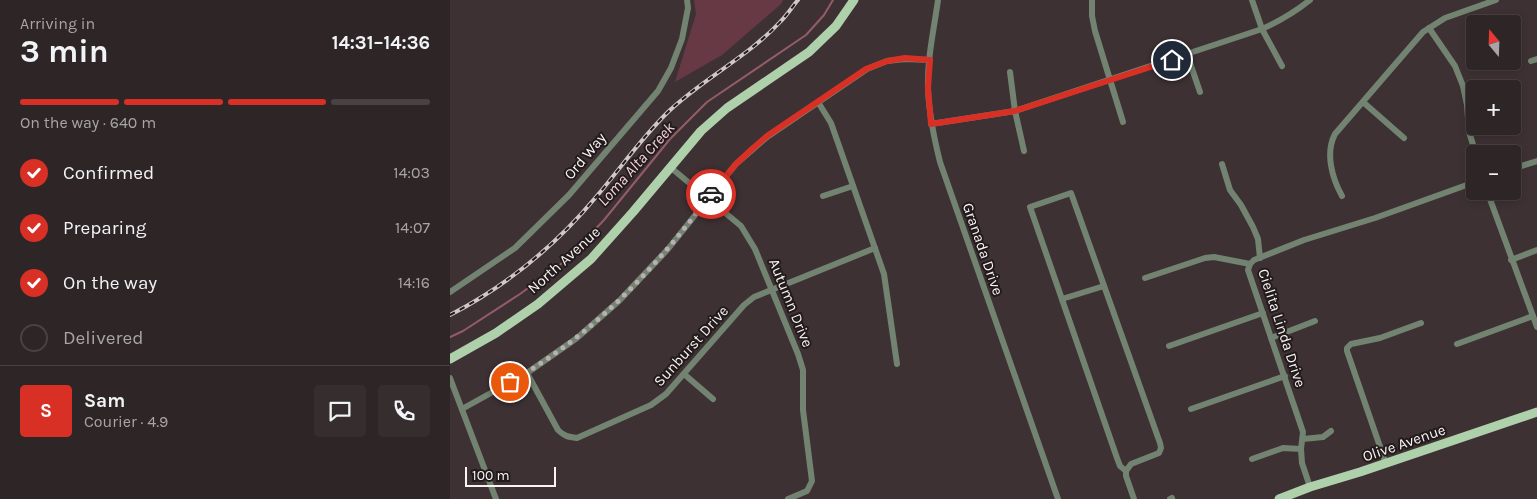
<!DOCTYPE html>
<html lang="en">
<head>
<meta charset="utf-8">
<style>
	:root { --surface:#2e2527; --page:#362d2f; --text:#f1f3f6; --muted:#a7a5a7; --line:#494244; --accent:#d93025 }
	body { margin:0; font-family:Karla,sans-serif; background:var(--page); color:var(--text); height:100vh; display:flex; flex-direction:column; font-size:19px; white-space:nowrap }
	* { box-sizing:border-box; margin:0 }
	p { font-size:16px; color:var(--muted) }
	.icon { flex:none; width:28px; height:28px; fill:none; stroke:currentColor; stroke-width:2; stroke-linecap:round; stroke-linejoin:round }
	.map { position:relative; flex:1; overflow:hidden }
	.details { display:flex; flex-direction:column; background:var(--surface); width:450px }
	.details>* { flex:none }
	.needle { width:32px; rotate:341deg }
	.buttons { position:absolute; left:1016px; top:15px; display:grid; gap:10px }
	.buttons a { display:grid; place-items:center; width:55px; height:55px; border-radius:5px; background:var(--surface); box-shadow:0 2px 8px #0003,0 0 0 1px var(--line); font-size:25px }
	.scale { position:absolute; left:15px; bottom:12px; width:91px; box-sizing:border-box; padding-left:5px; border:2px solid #fbf2f4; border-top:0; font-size:14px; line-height:18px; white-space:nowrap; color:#fbf2f4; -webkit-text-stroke:4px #211b1c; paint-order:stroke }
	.pin { position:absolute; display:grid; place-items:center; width:42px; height:42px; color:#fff; margin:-21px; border:2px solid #fff; border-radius:50%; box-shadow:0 1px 5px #0007 }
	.courier { position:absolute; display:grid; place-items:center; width:50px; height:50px; margin:-25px; border:4px solid #d93025; border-radius:50%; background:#fff; color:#222; box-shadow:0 1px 6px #0007 }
	.headline em { font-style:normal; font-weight:700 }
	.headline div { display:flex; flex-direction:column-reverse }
	.headline { display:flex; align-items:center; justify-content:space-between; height:85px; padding:0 20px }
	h1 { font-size:32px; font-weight:700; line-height:38px }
	.bar { display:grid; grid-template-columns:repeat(4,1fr); gap:8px 5px; align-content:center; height:60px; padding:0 20px }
	.bar i { height:6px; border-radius:4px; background:var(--line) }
	.bar .on { background:var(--accent) }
	.bar p { grid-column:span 4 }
	.line { display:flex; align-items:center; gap:12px; padding:0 20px; border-top:1px solid var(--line) }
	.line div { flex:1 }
	.round { display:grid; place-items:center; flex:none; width:52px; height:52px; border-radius:5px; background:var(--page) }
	ol { padding:0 20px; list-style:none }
	li { display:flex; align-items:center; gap:15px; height:55px }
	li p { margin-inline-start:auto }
	li .icon { padding:5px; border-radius:50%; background:var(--accent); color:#fff; stroke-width:4 }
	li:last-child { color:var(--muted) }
	li i { width:28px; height:28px; border:2px solid var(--line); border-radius:50% }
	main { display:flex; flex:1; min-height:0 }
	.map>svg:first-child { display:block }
	.green { fill:#663945 }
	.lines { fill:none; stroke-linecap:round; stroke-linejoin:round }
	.stream { stroke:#945c6a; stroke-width:2 }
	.minor { stroke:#728371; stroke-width:6 }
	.major { stroke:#aed1ab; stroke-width:9 }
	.rail-casing { stroke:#d1c7c9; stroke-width:4 }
	.rail { stroke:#211b1c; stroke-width:2; stroke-dasharray:5.5; stroke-linecap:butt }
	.done { stroke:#b9aeb1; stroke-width:5; stroke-dasharray:0 9 }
	.route { stroke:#d93025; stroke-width:6 }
	.labels { text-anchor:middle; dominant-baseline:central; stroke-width:4; stroke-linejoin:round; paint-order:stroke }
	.street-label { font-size:15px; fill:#fbf2f4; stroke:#211b1c }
	.water-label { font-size:16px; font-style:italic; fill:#f6d1d9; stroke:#211b1c }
</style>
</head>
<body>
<main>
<section class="details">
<div class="headline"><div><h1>3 min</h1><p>Arriving in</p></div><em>14:31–14:36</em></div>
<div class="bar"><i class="on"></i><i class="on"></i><i class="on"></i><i></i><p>On the way · 640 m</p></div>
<ol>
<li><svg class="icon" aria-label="check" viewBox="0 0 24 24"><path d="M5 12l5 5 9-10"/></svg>Confirmed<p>14:03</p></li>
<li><svg class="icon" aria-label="check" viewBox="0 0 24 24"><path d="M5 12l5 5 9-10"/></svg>Preparing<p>14:07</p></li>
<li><svg class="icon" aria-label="check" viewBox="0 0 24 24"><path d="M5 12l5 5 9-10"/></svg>On the way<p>14:16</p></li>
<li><i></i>Delivered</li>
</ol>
<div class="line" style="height:90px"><b class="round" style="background:var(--accent);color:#fff">S</b><div><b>Sam</b><p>Courier · 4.9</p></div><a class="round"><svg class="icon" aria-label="chat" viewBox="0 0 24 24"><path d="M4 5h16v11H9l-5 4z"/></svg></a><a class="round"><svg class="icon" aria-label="phone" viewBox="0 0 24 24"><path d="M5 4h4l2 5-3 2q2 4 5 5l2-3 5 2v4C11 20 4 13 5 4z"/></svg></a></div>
</section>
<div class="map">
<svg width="1087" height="499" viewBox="0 0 1087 499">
	<rect width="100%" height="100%" fill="#3e3134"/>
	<path class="green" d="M244,0H333L331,4L272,55L225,82L246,14Z"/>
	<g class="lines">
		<path class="stream" d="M0,337L13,331L70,294L115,261L154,220L220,139L257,102L356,35L374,15L383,0"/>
		<g class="minor">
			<path d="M488,0C484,29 477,59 478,89C479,114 484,138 490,162L608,499"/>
			<path d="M642,0V16L645,31L673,122"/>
			<path d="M802,0L812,29L832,66"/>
			<path d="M979,28L1005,66L1013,86L1017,105L1019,132L1026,154"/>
			<path d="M737,54L750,92"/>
			<path d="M1081,61L1087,59"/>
			<path d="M560,72L565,111L574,151"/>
			<path d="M368,102L381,123L434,274L447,364"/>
			<path d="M913,102L954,138"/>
			<path d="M481,124L565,111L812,29C830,21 845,12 860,0"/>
			<path d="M772,164L780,190L791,205L803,227L808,239L810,258"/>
			<path d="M220,167L291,226L305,249L348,354L353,370V410L362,481L357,491L338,499"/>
			<path d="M1062,169L1087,161"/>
			<path d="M1037,191L1087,327"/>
			<path d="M373,196L403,186"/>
			<path d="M892,196C882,178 875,153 885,134L973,32L995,18L1046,0"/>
			<path d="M1061,260L1087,250"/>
			<path d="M695,278L755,258L764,257L800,264"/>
			<path d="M0,292L65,248L119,195L208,91L221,68L232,39L238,8L237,0"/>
			<path d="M612,299L654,286"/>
			<path d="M821,338L865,321"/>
			<path d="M1007,344L1083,316"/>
			<path d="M719,346L813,313"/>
			<path d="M77,373L108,430C114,436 118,437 127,438L201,405L216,394L294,305L304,297L425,248"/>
			<path d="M234,374L263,399"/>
			<path d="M0,378L46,499"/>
			<path d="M12,409L77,373L127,338L170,300L218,249L286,164L317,137L417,69L437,61L455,59L480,60"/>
			<path d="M741,409L835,376"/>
			<path d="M853,439L873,437L881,431"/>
			<path d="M802,459L833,448L851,449"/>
			<path d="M936,464L897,351V348L901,344L930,338L971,323"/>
			<path d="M676,471L681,464L709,453L711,448L710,443L621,193L580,207L667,458L670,466L676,471V476L684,499"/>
			<path d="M860,487L852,463L851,449L853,432L798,270L800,264L804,260L854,240L925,218L1025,182"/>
			<path d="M720,499L722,498"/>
		</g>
		<g class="major">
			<path d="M0,359L46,333L88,304L141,259L183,212L251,131L277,108L359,52L386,26L404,0"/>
			<path d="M829,499L860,487L910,472L1087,412"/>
		</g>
		<g class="rail-casing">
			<path id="rail" d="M0,315C56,286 106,245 146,197C170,169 192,137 219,111C254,78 299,56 331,21C337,15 342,7 348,0"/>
		</g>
		<use href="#rail" class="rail"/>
	</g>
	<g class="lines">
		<path class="done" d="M60,382C121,348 173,301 218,248C233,231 247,212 261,194"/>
		<path class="route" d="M261,194L286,164L302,149L317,136L416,69L437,61L455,58L480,60L478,88L481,124L565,111L722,60"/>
	</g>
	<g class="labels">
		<g class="street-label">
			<text transform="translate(135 156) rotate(-50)">Ord Way</text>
			<text transform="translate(533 249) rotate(71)">Granada Drive</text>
			<text transform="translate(114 260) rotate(-42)">North Avenue</text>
			<text transform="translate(341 303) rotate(68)">Autumn Drive</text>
			<text transform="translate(832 328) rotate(72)">Cielita Linda Drive</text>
			<text transform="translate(241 346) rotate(-48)">Sunburst Drive</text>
			<text transform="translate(954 443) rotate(-19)">Olive Avenue</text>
		</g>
		<g class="water-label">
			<text transform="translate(186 164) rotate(-48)">Loma Alta Creek</text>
		</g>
	</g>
</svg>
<div class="buttons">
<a><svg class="needle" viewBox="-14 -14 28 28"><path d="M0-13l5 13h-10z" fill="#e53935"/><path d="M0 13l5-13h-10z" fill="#a7a5a7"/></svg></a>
<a>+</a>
<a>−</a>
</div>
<div class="scale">100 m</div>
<div class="pin" style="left:60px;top:382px;background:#ea580c"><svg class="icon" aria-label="bag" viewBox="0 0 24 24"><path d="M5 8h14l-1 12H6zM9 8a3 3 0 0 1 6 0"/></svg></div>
<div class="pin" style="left:722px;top:60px;background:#1f2937"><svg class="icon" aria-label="home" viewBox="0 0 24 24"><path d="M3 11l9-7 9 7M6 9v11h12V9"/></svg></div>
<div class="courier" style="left:261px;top:194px"><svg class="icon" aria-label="car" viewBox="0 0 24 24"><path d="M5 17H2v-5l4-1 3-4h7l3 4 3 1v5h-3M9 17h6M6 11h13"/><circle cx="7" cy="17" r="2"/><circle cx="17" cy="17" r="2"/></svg></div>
</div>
</main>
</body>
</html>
